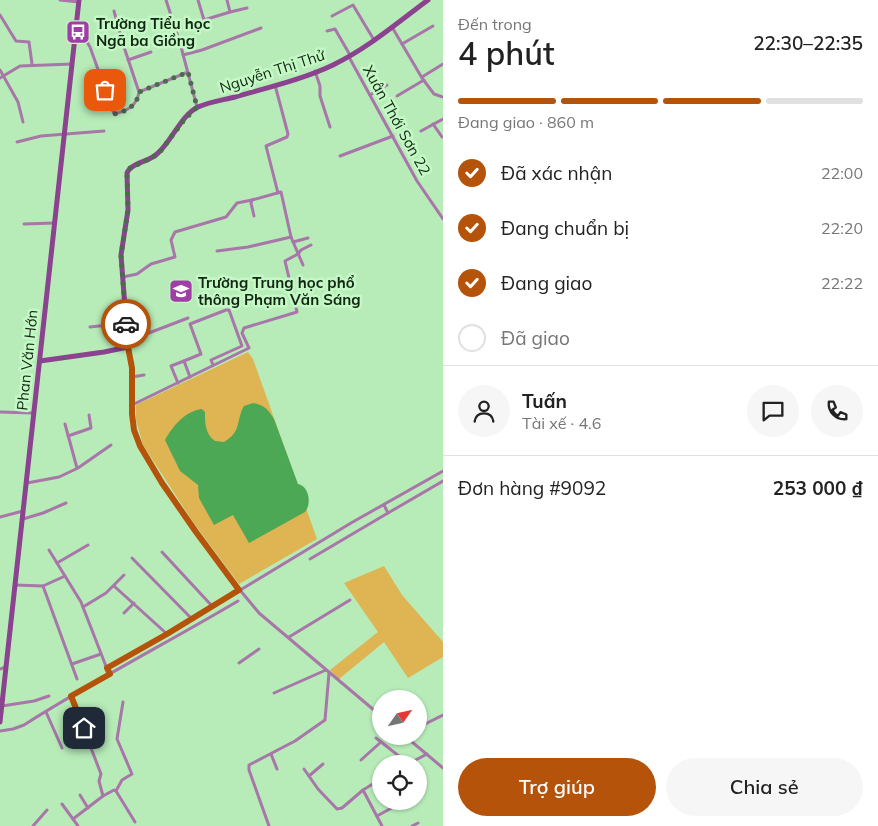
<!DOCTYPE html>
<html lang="vi">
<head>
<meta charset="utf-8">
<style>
	:root { --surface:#fff; --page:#f6f6f6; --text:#222; --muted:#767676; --line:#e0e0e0; --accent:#b45309 }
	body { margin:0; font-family:Mulish,sans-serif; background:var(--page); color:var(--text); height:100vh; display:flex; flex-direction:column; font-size:19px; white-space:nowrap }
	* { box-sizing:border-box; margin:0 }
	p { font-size:16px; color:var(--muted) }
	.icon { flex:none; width:28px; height:28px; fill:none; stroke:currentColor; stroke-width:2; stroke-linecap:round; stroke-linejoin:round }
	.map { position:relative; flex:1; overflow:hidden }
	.drawer { display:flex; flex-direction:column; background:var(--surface); width:435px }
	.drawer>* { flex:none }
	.needle { width:32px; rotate:56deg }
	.tools { position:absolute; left:372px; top:690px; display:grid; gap:10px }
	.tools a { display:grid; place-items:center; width:55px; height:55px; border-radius:50%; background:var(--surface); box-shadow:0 1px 4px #0004; font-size:25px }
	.pin { position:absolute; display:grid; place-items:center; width:42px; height:42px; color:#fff; margin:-21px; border-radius:10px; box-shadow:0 2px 8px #0006 }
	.courier { position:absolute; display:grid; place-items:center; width:50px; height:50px; margin:-25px; border:4px solid #b45309; border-radius:50%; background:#fff; color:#222; box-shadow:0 1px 6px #0007 }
	.headline em { font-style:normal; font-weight:600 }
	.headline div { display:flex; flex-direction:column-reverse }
	.headline { display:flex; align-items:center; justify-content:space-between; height:85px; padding:0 15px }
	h1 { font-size:32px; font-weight:600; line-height:38px }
	.bar { display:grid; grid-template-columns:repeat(4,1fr); gap:8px 5px; align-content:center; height:60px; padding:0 15px }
	.bar i { height:6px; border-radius:4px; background:var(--line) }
	.bar .selected { background:var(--accent) }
	.bar p { grid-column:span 4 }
	.line { display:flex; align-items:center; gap:12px; padding:0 15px; border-top:1px solid var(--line) }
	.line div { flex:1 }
	.round { display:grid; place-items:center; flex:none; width:52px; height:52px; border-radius:26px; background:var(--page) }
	ol { padding:0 15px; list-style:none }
	li { display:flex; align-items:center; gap:15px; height:55px }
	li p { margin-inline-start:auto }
	li .icon { padding:5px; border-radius:50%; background:var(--accent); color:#fff; stroke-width:4 }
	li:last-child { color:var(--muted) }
	li i { width:28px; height:28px; border:2px solid var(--line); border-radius:50% }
	.cta { display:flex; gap:10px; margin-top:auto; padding:10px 15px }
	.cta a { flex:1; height:58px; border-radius:30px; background:var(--accent); color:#fff; font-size:20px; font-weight:600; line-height:58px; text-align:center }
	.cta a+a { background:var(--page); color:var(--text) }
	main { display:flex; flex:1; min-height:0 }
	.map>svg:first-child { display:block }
	.green { fill:#dfb452 }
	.water { fill:#4ca855 }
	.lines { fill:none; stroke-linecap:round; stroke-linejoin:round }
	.street { stroke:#a876a9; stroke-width:3 }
	.secondary { stroke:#8b428f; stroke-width:5 }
	.done { stroke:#4c6b4d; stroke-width:5; stroke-dasharray:0 9 }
	.route { stroke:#b45309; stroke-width:6 }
	.labels { text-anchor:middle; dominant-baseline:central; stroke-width:5; stroke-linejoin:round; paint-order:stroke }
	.poi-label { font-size:15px; font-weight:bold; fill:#122613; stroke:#c4f9c6; text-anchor:start }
	.street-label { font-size:15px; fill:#122613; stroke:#c4f9c6 }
</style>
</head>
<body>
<main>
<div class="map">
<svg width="443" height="826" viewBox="0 0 443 826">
	<rect width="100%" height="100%" fill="#b7ecb9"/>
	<g class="green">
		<path d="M248,352L253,359L317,539L239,584L193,522L143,445L136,420V405Z"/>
		<path d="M384,566L402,595L443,642V657L408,678L384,642L339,679L330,670L378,632L344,583Z"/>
	</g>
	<path class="water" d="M253,403C264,405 268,409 274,419L298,484C309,486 312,504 305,512L249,543L233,515L214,525L199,498L198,485L180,471L165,440C173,426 185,411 202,409L205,412C205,423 205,434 215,441L224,442C242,432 236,419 244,406Z"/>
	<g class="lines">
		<g class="street">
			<path d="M60,0L79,2"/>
			<path d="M166,0L180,43L197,107"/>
			<path d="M198,0L204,20L230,12"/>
			<path d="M227,0L230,12L247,8"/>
			<path d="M114,11L122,41L139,92"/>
			<path d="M0,15L16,41L29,42L32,64"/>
			<path d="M332,16L353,5L374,40"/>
			<path d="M392,27L422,78L434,94L443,97"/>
			<path d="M327,31L335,29L350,55"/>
			<path d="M75,36C84,37 86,40 90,47L114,114C127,111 137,106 139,92L188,72"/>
			<path d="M402,44L433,26"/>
			<path d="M183,55L202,50L261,28"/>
			<path d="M349,57L417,181L443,219"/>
			<path d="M128,60L151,52"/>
			<path d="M0,70L18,102L23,122"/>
			<path d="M315,71L320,86V96L330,127"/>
			<path d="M422,77L443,64"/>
			<path d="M0,78L20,66L72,64"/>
			<path d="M275,85L288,134L287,137L266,146L278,193"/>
			<path d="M370,95L387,85"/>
			<path d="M397,96L424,80"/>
			<path d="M433,124L442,137H443"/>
			<path d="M421,131L443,119"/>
			<path d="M17,142L41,136L104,131"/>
			<path d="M340,156L393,136"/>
			<path d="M24,224L54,223"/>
			<path d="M291,237L303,265"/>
			<path d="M293,242L308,238"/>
			<path d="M217,251L248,247L291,237L281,192L252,200L251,203L254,216"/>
			<path d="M123,277L137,274L151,264L175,257L171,240L175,232L226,217L237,203L252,200"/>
			<path d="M90,327L126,323"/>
			<path d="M128,341L188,318"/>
			<path d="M128,347L132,368V414L134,431L140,446L162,483L230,578L259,613L381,716"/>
			<path d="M132,377L144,375"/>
			<path d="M190,377L184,361L201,354L190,324L226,310H229L242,346L211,360L213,365"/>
			<path d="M178,383L171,366L184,361"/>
			<path d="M132,405L249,348L242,333L244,328L297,312L285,261L298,254L301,250L311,245"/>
			<path d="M0,412L33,413"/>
			<path d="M65,424L77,468"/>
			<path d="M68,436L91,428L89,415"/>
			<path d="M27,483L59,477L78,468L111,445"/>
			<path d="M384,505L388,513L443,481"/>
			<path d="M0,517L23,511"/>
			<path d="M23,519L43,513L66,503"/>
			<path d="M49,550L81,602L109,674"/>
			<path d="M162,552L212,606"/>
			<path d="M132,558L192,619"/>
			<path d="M310,559L388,513"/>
			<path d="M57,563L88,545"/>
			<path d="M15,585L43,586L65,576"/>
			<path d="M43,586L77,679"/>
			<path d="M114,586L167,634"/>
			<path d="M83,607L106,593L124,575"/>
			<path d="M124,613L134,603"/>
			<path d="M289,637L350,600"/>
			<path d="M239,663L259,649"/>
			<path d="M72,664L101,654"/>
			<path d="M107,668L191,620L351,523L443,471"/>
			<path d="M0,669L6,667"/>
			<path d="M274,693L326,670"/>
			<path d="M71,696L101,774L99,781L103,796L73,819"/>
			<path d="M2,706L34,701L49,696"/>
			<path d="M46,712L62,748"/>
			<path d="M419,727L443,715"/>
			<path d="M0,731L13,729L24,725C93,681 167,643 238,601"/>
			<path d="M405,736L443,768"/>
			<path d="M376,738L409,764"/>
			<path d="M271,754L277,769"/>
			<path d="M361,760L381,742"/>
			<path d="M408,764L427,754"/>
			<path d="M304,769L318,789L337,809L342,808L363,790"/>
			<path d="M309,776L323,764"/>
			<path d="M381,779L363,790L382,826"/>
			<path d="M116,791L122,780L132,774L117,739L123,702"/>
			<path d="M80,795L88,808"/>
			<path d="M103,796L114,790L116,791L135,822"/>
			<path d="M62,804L78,826"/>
			<path d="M377,816L397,805"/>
			<path d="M33,826L47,810"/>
			<path d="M269,826L249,770V765L295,741L325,720L329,673"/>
			<path d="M412,826L418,823"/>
		</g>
		<g class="secondary">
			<path d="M40,361L104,352L128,347L121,255L128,210L127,173C132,162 150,162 158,153C172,141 181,115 198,107C209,102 223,100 235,97C266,88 304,79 333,65C368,48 397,23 428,0"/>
			<path d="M0,722L79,0"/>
		</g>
	</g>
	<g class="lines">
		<path class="done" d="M105,90L114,114C127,111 137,106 139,92L188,72L197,107L184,120L159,153L153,157L130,168L127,173L128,210L121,255L126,324"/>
		<path class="route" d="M84,728L71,696L110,674L107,668L167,634L239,590L196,532L162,483L140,446L134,430L132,414V368L128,347L126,324"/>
	</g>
	<defs>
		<g id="bus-square" transform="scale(1.25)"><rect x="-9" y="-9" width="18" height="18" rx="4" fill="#9f3ea5" stroke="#c4f9c6"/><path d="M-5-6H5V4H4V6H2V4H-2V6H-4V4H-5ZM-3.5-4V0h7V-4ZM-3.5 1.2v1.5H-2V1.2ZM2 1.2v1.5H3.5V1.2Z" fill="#fff"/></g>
		<g id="school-square" transform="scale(1.25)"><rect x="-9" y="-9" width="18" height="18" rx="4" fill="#9f3ea5" stroke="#c4f9c6"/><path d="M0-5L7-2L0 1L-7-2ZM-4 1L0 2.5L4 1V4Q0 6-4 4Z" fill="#fff"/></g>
	</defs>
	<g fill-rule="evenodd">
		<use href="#bus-square" x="78" y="32"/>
		<use href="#school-square" x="181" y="291"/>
	</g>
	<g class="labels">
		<g class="poi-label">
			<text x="96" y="23">Trường Tiểu học<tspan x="96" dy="17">Ngã ba Giồng</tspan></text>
			<text x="198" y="282">Trường Trung học phổ<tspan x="198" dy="17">thông Phạm Văn Sáng</tspan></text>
		</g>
		<g class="street-label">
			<text transform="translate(272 71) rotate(-18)">Nguyễn Thị Thử</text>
			<text transform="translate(397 120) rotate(61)">Xuân Thới Sơn 22</text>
			<text transform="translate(27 360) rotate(-84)">Phan Văn Hớn</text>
		</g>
	</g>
</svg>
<div class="tools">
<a><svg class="needle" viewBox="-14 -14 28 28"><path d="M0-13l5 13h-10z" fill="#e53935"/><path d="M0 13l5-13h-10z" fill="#767676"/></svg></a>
<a><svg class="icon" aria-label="locate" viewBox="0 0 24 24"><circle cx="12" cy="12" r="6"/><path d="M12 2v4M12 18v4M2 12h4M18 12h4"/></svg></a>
</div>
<div class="pin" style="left:105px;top:90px;background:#ea580c"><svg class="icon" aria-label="bag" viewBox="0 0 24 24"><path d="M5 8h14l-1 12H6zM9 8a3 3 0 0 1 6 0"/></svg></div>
<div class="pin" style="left:84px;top:728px;background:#1f2937"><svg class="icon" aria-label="home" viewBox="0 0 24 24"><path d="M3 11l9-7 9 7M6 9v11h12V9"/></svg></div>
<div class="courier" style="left:126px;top:324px"><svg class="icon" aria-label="car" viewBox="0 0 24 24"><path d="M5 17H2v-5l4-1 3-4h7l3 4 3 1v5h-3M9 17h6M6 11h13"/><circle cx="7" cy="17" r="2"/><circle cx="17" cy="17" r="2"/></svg></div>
</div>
<section class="drawer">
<div class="headline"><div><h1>4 phút</h1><p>Đến trong</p></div><em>22:30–22:35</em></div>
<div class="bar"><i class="selected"></i><i class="selected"></i><i class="selected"></i><i></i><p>Đang giao · 860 m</p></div>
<ol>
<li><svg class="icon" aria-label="check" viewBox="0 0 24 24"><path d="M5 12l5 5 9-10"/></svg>Đã xác nhận<p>22:00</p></li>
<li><svg class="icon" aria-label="check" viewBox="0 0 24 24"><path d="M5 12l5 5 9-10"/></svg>Đang chuẩn bị<p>22:20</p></li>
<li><svg class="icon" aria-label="check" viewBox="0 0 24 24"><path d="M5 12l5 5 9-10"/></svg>Đang giao<p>22:22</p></li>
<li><i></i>Đã giao</li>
</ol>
<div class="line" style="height:90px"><a class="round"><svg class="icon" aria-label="person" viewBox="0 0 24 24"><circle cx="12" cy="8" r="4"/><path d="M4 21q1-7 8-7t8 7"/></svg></a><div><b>Tuấn</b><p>Tài xế · 4.6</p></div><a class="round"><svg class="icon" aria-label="chat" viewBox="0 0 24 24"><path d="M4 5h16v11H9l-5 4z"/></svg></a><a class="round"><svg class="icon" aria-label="phone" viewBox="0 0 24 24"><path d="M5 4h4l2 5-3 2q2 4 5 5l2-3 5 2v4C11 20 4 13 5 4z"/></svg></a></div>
<div class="line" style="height:65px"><div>Đơn hàng #9092</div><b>253 000 ₫</b></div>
<div class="cta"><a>Trợ giúp</a><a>Chia sẻ</a></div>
</section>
</main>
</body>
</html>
